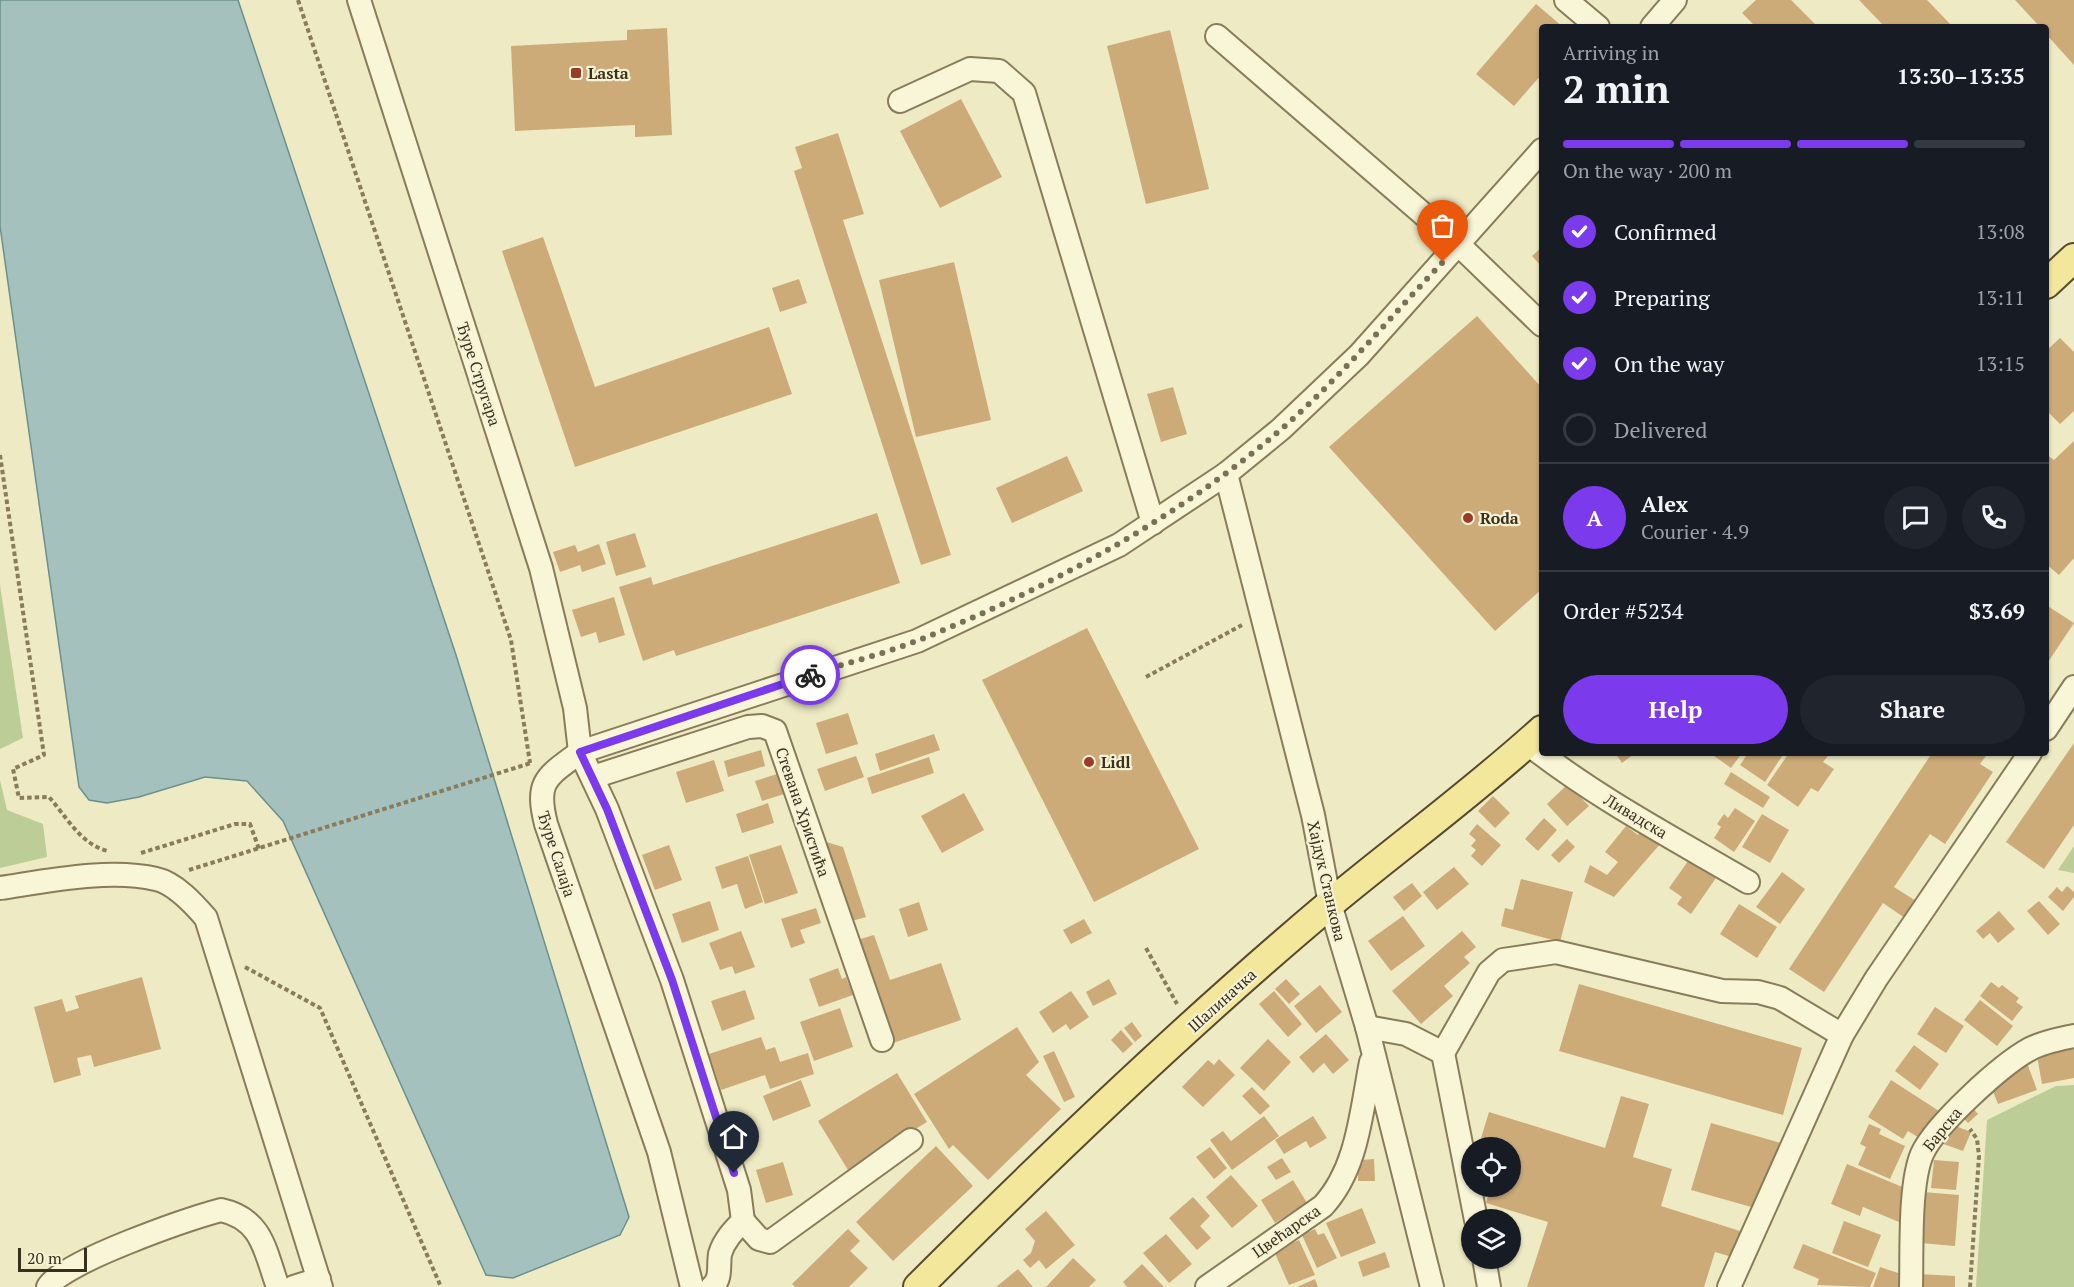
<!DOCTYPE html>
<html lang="en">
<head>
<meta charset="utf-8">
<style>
	:root { --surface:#171b24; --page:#20242c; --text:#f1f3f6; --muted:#9ea1a6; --line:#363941; --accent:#7c3aed }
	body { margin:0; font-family:"PT Serif",serif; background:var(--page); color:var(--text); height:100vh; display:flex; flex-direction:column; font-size:22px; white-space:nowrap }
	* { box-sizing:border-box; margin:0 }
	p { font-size:20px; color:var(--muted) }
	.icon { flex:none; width:33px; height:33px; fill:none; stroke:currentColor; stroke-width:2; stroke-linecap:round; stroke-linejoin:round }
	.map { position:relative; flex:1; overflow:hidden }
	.drawer { position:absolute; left:1539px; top:24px; width:510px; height:732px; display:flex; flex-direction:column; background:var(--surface); border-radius:6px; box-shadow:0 2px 4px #0004 }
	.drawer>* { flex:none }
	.controls { position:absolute; left:1461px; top:1137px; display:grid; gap:12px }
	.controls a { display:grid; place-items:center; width:60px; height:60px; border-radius:50%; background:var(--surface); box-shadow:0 2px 4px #0004; font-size:30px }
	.scale { position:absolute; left:18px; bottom:15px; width:69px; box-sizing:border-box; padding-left:6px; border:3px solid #39301e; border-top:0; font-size:16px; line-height:21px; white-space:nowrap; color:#39301e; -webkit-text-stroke:4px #f6f2d3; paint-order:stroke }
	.pin { position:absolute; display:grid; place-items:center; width:51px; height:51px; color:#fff; margin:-62px -26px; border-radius:50% 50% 50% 0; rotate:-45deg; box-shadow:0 0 6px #0007 }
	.pin .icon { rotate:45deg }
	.courier { position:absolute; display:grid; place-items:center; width:60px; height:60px; margin:-30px; border:4px solid #7c3aed; border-radius:50%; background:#fff; color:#222; box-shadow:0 2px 8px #0007 }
	.overview em { font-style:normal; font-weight:700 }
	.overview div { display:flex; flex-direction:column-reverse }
	.overview { display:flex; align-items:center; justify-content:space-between; height:102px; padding:0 24px }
	h1 { font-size:39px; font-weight:700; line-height:45px }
	.bar { display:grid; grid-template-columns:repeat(4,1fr); gap:9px 6px; align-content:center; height:72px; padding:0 24px }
	.bar i { height:8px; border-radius:4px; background:var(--line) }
	.bar .current { background:var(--accent) }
	.bar p { grid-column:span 4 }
	.line { display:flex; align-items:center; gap:15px; padding:0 24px; border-top:2px solid var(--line) }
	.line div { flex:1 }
	.round { display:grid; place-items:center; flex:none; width:63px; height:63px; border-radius:32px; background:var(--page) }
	ol { padding:0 24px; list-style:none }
	li { display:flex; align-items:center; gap:18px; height:66px }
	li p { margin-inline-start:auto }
	li .icon { padding:6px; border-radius:50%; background:var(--accent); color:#fff; stroke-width:4 }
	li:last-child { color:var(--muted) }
	li i { width:33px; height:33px; border:3px solid var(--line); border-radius:50% }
	.primary-button { display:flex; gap:12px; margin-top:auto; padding:12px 24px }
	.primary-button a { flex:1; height:69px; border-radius:36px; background:var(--accent); color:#fff; font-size:24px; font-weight:700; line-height:69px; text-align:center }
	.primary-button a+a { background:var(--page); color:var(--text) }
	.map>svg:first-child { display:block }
	.green { fill:#bccd97 }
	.water { fill:#a5c1be; stroke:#6c908d; stroke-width:1.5 }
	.building { fill:#cdab79 }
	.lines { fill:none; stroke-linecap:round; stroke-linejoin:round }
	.minor-casing { stroke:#897c5a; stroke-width:26 }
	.major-casing { stroke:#57492e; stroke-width:32 }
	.path { stroke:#897c5a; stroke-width:4; stroke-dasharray:4.5 3; stroke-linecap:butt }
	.minor { stroke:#f9f5d7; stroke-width:22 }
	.major { stroke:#f2e79b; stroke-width:28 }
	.done { stroke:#787158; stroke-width:6; stroke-dasharray:0 10.8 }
	.route { stroke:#7c3aed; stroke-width:8 }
	.poi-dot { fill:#993d29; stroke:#f6f2d3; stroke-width:2 }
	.labels { text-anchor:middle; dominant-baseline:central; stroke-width:4.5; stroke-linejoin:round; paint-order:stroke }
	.poi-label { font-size:16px; font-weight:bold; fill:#39301e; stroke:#f6f2d3; text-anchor:start }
	.street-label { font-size:16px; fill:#39301e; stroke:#f6f2d3 }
</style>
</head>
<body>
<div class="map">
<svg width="2074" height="1287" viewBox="0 0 2074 1287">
	<rect width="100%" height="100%" fill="#eeeac3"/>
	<g class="green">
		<path d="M0,585L23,738L0,749Z"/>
		<path d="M0,780L7,810L43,824L47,857L0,868Z"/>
		<path d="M2074,846V873L2058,870Z"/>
		<path d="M2074,1085V1287H1976L1987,1120L2056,1086Z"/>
	</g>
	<path class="water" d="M0,0H238L456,655L629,1217L620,1235L513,1278L486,1275L283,821L247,781L205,777L139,797L107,803L89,800L79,787L0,226Z"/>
	<g class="building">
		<path d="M1756,0H1791L1818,27H1756L1742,13Z"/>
		<path d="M1859,0H1927L1953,27H1885Z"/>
		<path d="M2015,0H2074V65L2046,34V27H2040Z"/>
		<path d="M1536,4L1563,27H1542V74L1514,106L1476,74Z"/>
		<path d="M667,28L672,135L635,137V125L515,131L511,46L627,40V30Z"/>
		<path d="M1170,30L1209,189L1146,204L1107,46Z"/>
		<path d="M961,99L1002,177L940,208L900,131Z"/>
		<path d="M838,133L864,214L843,220L951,555L921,565L794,171L802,168L795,147Z"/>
		<path d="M543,237L595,387L769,327L792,394L575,467L502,251Z"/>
		<path d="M1542,247V267L1532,256Z"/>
		<path d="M954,262L991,420L916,437L879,280Z"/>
		<path d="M799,279L807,303L780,312L772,288Z"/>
		<path d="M1477,316L1542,388V589L1495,631L1329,447Z"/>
		<path d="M2060,338L2074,352V411L2060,424L2046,410V351Z"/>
		<path d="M1173,387L1187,434L1161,442L1147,394Z"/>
		<path d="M2074,441V558L2059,575L2046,564V454L2054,460Z"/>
		<path d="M1067,456L1083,491L1012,523L996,488Z"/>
		<path d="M877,513L900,583L676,656L674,650L643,661L619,587L651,577L653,585Z"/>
		<path d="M635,533L646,567L616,576L606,542Z"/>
		<path d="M599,544L606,564L582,572L580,565L560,572L553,552L575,545L578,552Z"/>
		<path d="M614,597L625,635L599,643L596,632L581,637L572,610Z"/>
		<path d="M2046,605L2074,623L2046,665Z"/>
		<path d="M1087,628L1199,849L1094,902L982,680Z"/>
		<path d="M848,713L858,744L826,754L816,723Z"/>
		<path d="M934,734L940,750L880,771L875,754Z"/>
		<path d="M2074,743V825L2044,869L2006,842Z"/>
		<path d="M761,750L765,766L728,777L724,761Z"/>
		<path d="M1615,753H1635L1622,763Z"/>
		<path d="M1710,753H1742L1731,768Z"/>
		<path d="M1748,753H1784L1765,782L1740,765Z"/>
		<path d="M1789,753H1823L1828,756L1823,762L1834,769L1818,792L1811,788L1798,807L1767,785Z"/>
		<path d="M1932,753H1988L1980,764L1993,772L1945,844L1930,834L1894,887L1916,901L1905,918L1883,903L1824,992L1789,969Z"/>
		<path d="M856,756L864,777L825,791L817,769Z"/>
		<path d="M929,757L934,773L872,794L867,778Z"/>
		<path d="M714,760L724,791L686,803L676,772Z"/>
		<path d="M1731,772L1770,797L1763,808L1724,784Z"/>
		<path d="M777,774L784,794L762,801L755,781Z"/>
		<path d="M1568,784L1589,806L1567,826L1547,804Z"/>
		<path d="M964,793L984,830L942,853L921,816Z"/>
		<path d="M1493,796L1510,813L1495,828L1478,811Z"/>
		<path d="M768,803L774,823L742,833L736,814Z"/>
		<path d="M1735,808L1755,821L1734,852L1714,838L1721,827L1717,824L1724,814L1728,818Z"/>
		<path d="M1762,814L1789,830L1770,863L1742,847Z"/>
		<path d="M1544,818L1557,830L1538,851L1525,839Z"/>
		<path d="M1477,824L1501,845L1482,866L1471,856L1476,850L1471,846L1476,840L1469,834Z"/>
		<path d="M1626,826L1638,835L1642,828L1661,843L1614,897L1584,882L1590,865L1607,875L1618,862L1605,852Z"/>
		<path d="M1567,839L1575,847L1559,863L1551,855Z"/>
		<path d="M826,842L843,847L866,917L852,921Z"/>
		<path d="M669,845L682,880L655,890L642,855Z"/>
		<path d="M781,845L798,893L765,904L749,855Z"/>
		<path d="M748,856L763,902L745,909L737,884L722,889L715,867Z"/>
		<path d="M1691,857L1718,875L1691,914L1677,904L1682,897L1669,888Z"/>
		<path d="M1454,867L1469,884L1437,910L1423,892Z"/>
		<path d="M1782,872L1805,889L1780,924L1756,907Z"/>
		<path d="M1521,879L1573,892L1560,942L1501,926L1505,908L1513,910Z"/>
		<path d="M1412,883L1422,896L1404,911L1393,897Z"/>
		<path d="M2067,886L2074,892V897L2063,911L2048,897L2057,887L2062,892Z"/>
		<path d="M710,901L719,930L682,943L672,914Z"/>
		<path d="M2039,901L2060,924L2048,935L2027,911Z"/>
		<path d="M919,902L928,930L908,937L899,909Z"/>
		<path d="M1739,904L1777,927L1757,958L1720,934Z"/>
		<path d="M816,908L821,923L800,930L805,943L791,948L781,919Z"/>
		<path d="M1999,911L2015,929L1998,943L1990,933L1983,939L1976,931Z"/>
		<path d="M1403,916L1425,946L1391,971L1368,941Z"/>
		<path d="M1084,919L1092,933L1071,944L1063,930Z"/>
		<path d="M741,931L755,967L735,974L732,966L720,970L709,943Z"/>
		<path d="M1462,931L1476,947L1464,957L1470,963L1444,986L1453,996L1421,1024L1392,991Z"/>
		<path d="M874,935L890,980L941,963L961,1020L893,1043L857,940Z"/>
		<path d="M838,968L842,979L846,977L853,995L819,1007L809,979Z"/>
		<path d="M142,977L161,1049L94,1067L91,1055L77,1058L81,1075L54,1083L34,1007L62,999L66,1012L79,1008L75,996Z"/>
		<path d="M1109,979L1117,994L1093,1006L1086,992Z"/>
		<path d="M1286,979L1300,994L1289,1004L1275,989Z"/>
		<path d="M1991,982L1999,988L2002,985L2019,998L2016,1002L2023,1007L2012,1021L1980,996Z"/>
		<path d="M1579,984L1802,1048L1783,1115L1559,1051Z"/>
		<path d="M1320,985L1342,1012L1316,1033L1294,1006Z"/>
		<path d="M745,990L755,1019L722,1031L711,1001Z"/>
		<path d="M1071,991L1089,1017L1070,1030L1066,1024L1053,1033L1039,1012Z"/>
		<path d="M1274,991L1302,1024L1288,1037L1259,1004Z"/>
		<path d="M1980,1000L2013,1026L1997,1046L1964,1020Z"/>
		<path d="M1935,1007L1964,1026L1946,1053L1917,1034Z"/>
		<path d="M840,1008L853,1047L814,1061L800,1022Z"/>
		<path d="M1132,1022L1142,1036L1135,1042L1124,1028Z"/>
		<path d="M1017,1027L1039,1062L1026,1075L1061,1109L988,1180L953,1145L949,1149L914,1094Z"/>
		<path d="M1121,1030L1133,1044L1123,1053L1111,1040Z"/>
		<path d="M1326,1034L1349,1060L1333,1074L1324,1063L1313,1073L1299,1057Z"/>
		<path d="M761,1037L766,1050L775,1047L780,1062L808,1053L814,1074L770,1089L765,1075L721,1090L709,1054Z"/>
		<path d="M1268,1039L1291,1062L1264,1091L1240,1068Z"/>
		<path d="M1914,1045L1939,1064L1920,1090L1895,1071Z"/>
		<path d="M2074,1049V1078L2042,1084L2037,1056Z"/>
		<path d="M1054,1051L1075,1097L1064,1102L1043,1056Z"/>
		<path d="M1219,1059L1235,1075L1203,1107L1182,1087L1208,1060L1214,1065Z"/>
		<path d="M2027,1063L2037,1090L1998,1104L1992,1089L2001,1085L1999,1080Z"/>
		<path d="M897,1073L927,1122L848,1170L818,1121Z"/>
		<path d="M801,1080L811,1106L773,1121L763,1096Z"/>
		<path d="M1891,1080L1939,1111L1921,1139L1908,1131L1903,1139L1868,1117Z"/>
		<path d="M1252,1087L1270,1106L1260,1115L1242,1096Z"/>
		<path d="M1621,1096L1649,1104L1633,1157L1672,1169L1661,1206L1740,1231L1732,1257L1715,1252L1704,1287H1527L1548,1222L1486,1203L1491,1186H1510V1148H1478L1489,1112L1605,1148Z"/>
		<path d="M1970,1105L1978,1114L1968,1123L1960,1114Z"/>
		<path d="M1264,1116L1279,1136L1232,1170L1210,1140L1223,1131L1231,1141Z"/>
		<path d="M1313,1116L1327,1138L1310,1148L1306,1141L1284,1154L1275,1140Z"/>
		<path d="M1711,1123L1781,1143L1762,1210L1691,1190Z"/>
		<path d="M1869,1124L1881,1129L1879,1134L1905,1146L1890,1179L1858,1165L1866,1147L1860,1144Z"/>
		<path d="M1953,1125L1971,1132L1963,1151L1938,1142Z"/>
		<path d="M936,1146L973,1186L893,1261L856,1222Z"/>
		<path d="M1210,1147L1227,1168L1214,1179L1196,1157Z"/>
		<path d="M1282,1158L1291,1172L1276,1180L1267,1167Z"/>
		<path d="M1374,1159L1375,1181H1358V1165L1363,1164L1362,1160Z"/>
		<path d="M1934,1160L1959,1162L1956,1190L1931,1188Z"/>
		<path d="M783,1162L793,1195L766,1203L756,1170Z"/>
		<path d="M1847,1164L1912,1191L1899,1222L1863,1207L1860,1216L1831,1204Z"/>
		<path d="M1231,1175L1258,1206L1232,1228L1206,1197Z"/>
		<path d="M1293,1180L1307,1203L1275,1223L1261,1200Z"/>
		<path d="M1923,1192L1959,1195L1955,1246L1920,1243Z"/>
		<path d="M1193,1197L1210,1216L1200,1226L1211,1238L1197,1250L1169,1218Z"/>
		<path d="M1362,1208L1376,1243L1341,1257L1326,1223Z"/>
		<path d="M1046,1211L1075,1245L1046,1269L1039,1260L1030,1268L1023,1260L1031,1253L1035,1241L1025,1229Z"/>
		<path d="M1844,1221L1881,1235L1868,1267L1832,1253Z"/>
		<path d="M848,1229L860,1241L850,1251L868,1268L849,1287H795L792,1284Z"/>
		<path d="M1315,1229L1318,1235L1324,1233L1337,1258L1317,1268L1302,1235Z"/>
		<path d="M1166,1234L1192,1264L1169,1283L1143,1253Z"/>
		<path d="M1299,1240L1315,1275L1289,1285L1274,1251Z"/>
		<path d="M1803,1244L1876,1273L1870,1287L1817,1285L1819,1279L1793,1268Z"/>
		<path d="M1385,1252L1390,1267L1363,1277L1358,1262Z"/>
		<path d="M1073,1258L1096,1280L1089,1287H1046Z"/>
		<path d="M1142,1264L1164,1287H1127L1123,1282Z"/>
		<path d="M1880,1267L1901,1274L1902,1287H1873Z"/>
		<path d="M1018,1269L1033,1287H996Z"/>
		<path d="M1919,1274L1955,1276V1287H1918Z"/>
		<path d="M1315,1279L1318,1287H1297Z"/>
	</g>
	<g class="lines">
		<g class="minor-casing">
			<g id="minor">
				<path d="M359,0L541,568L575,708L580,752L607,809L672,980L739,1190L743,1221C734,1230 724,1240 720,1254C718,1266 722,1278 712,1287"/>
				<path d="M1566,0L1598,27"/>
				<path d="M1652,27L1675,0"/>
				<path d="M1217,36L1459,245L1542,325"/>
				<path d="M900,101L970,69L999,71L1024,93L1153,523"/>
				<path d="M1226,474L1313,815L1330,904L1367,1027L1432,1287"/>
				<path d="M2046,729L2074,687"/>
				<path d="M1527,743C1595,797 1673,838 1748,882"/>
				<path d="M593,777L748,727L762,726L775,731L882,1040"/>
				<path d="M0,888C47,881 110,868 156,879C175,883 194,904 206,918L321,1287"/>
				<path d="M1367,1027L1406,1034L1443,1053L1489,972L1503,960L1556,952L1722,991L1758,992L1780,998L1842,1035L1876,979L2030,753"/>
				<path d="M1443,1053L1476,1220"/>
				<path d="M743,1221L759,1239L770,1242L911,1140"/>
				<path d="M1484,1258L1489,1287"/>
				<path d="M48,1287C62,1262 188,1219 221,1210C263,1219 265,1252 278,1287"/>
				<path d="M294,1287L319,1279"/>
				<path d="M692,1287L659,1152L546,824C535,780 547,777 580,752L917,641L1119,545L1226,474L1281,429L1359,355L1542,150"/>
				<path d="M1207,1287L1323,1206C1358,1168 1361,1112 1371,1062"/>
				<path d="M1729,1287L1842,1035"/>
				<path d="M1911,1287C1912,1252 1909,1185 1922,1154C1935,1125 2001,1065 2030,1049C2043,1042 2060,1039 2074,1036"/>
			</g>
		</g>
		<g class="major-casing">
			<g id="major">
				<path d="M2046,284L2074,258"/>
				<path d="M918,1287C1051,1154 1187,1024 1331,903C1401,845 1475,791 1542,730"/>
			</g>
		</g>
		<g class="path">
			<path d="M298,0L511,640L530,763"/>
			<path d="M0,455L44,755L13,769L19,798L49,797C66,816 81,845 108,851"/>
			<path d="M1146,677L1242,625"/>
			<path d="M141,853L235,824H250L259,849"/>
			<path d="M189,870L531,763"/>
			<path d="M1146,948L1177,1004"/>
			<path d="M245,967L320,1008L441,1287"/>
			<path d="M1970,1287L1979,1156L1977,1139L1970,1129"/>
		</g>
		<use href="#minor" class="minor"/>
		<use href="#major" class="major"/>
	</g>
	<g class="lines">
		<path class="done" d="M810,675C846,663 884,654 919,640C1045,590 1175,520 1278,432C1339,380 1388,319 1443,262"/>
		<path class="route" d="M734,1173L672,980L607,809L580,752L810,675"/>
	</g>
	<g class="poi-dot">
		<rect x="570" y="67" width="12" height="12" rx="3"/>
		<circle cx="1468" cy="518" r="6"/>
		<circle cx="1089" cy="762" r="6"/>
	</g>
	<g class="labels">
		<g class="poi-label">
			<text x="588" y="73">Lasta</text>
			<text x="1480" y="518">Roda</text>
			<text x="1101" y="762">Lidl</text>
		</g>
		<g class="street-label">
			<text transform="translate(479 374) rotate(72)">Ђуре Стругара</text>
			<text transform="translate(803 812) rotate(71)">Стевана Христића</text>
			<text transform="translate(1636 816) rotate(31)">Ливадска</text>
			<text transform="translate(557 854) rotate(72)">Ђуре Салаја</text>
			<text transform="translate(1327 881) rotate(77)">Хајдук Станкова</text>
			<text transform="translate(1222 1000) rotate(-42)">Шалиначка</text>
			<text transform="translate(1942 1129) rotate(-51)">Барска</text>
			<text transform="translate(1286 1231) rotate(-35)">Цвећарска</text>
		</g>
	</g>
</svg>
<div class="controls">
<a><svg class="icon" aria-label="locate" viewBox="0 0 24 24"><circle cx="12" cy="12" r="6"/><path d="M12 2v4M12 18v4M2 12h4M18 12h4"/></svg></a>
<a><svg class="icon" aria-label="layers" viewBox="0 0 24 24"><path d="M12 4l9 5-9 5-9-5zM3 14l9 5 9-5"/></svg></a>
</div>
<div class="scale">20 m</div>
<div class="pin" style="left:1443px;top:262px;background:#ea580c"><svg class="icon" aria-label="bag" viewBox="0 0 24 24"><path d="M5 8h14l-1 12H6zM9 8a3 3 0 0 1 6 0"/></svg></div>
<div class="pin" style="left:734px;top:1173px;background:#1f2937"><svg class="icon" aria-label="home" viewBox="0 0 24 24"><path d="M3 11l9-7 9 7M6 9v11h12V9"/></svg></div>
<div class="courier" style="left:810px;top:675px"><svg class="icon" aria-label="bike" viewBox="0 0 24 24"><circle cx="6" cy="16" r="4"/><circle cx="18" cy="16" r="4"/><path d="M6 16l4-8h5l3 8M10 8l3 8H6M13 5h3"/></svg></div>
<section class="drawer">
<div class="overview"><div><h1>2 min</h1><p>Arriving in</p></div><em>13:30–13:35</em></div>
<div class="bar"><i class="current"></i><i class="current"></i><i class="current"></i><i></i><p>On the way · 200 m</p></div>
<ol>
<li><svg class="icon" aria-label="check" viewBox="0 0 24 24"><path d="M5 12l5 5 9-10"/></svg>Confirmed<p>13:08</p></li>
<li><svg class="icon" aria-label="check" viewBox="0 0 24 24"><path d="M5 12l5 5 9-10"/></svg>Preparing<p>13:11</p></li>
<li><svg class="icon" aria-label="check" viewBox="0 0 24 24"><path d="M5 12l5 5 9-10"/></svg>On the way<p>13:15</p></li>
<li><i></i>Delivered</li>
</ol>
<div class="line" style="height:108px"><b class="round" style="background:var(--accent);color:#fff">A</b><div><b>Alex</b><p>Courier · 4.9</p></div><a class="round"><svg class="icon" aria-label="chat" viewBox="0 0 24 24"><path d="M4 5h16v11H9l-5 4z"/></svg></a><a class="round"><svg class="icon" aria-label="phone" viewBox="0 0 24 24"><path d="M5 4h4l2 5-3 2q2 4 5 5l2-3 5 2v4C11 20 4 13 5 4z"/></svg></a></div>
<div class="line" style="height:78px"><div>Order #5234</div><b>$3.69</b></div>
<div class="primary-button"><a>Help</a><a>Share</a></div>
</section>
</div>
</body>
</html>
